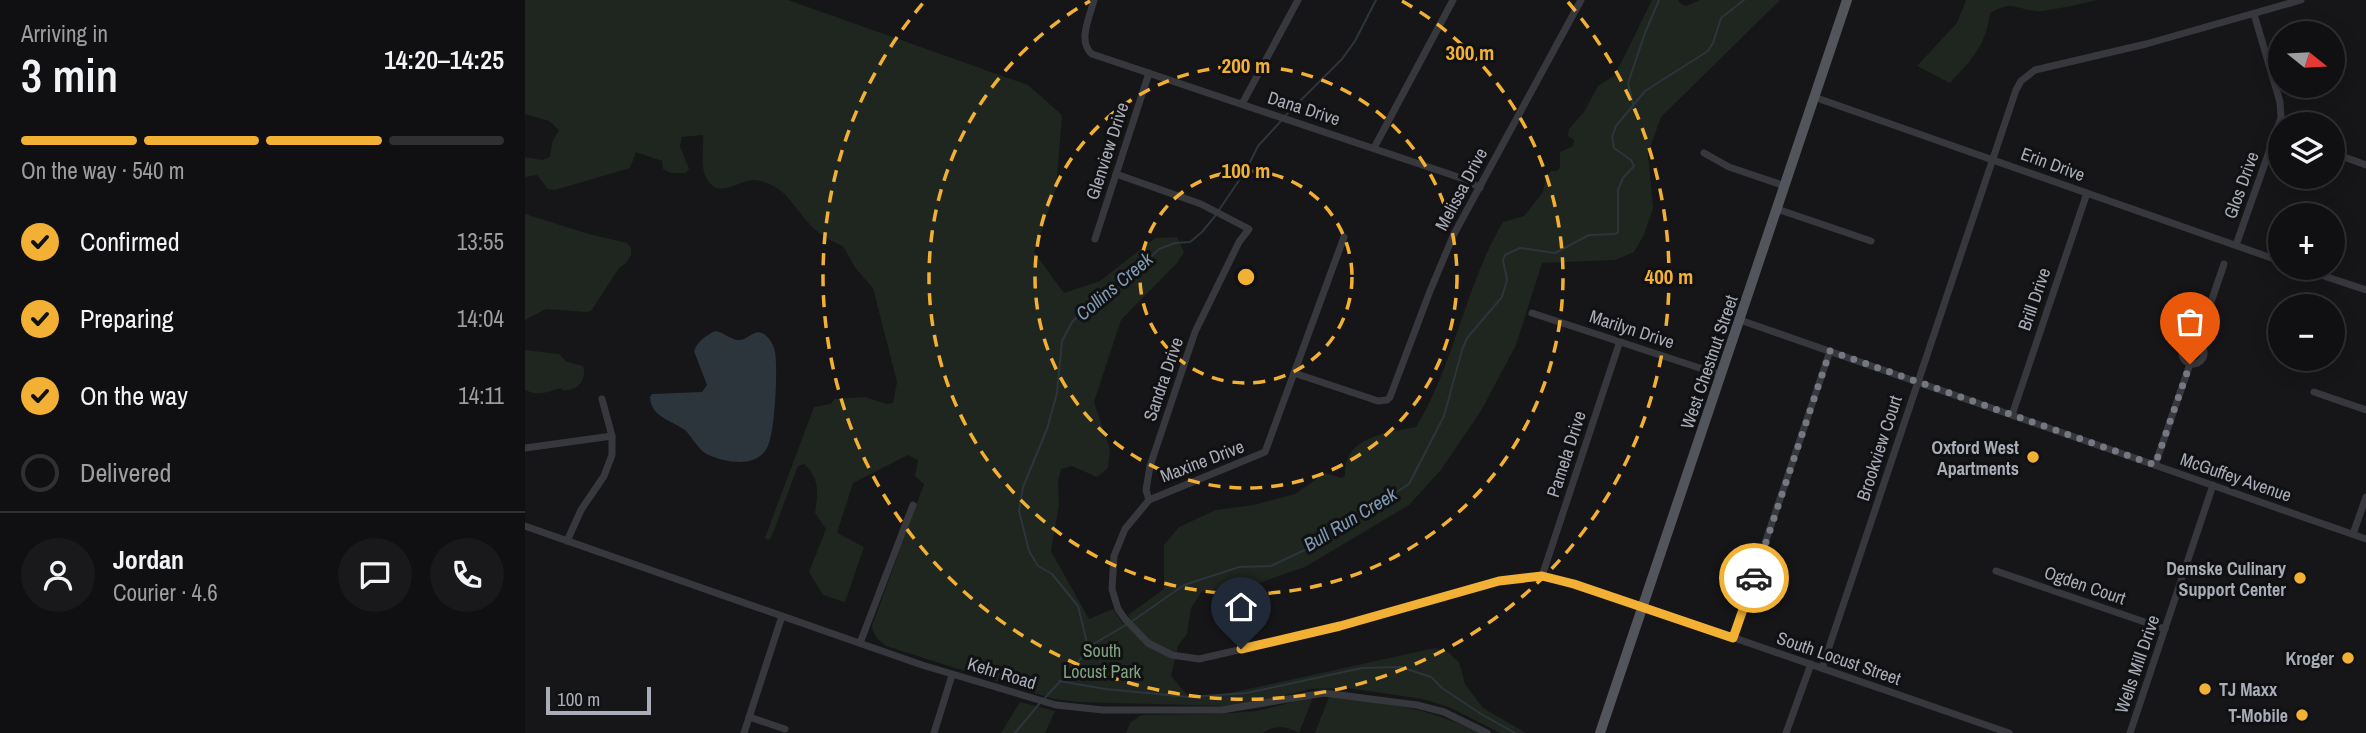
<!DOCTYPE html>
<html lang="en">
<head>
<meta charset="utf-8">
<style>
	:root { --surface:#101012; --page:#19191b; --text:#f1f3f6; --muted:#9c9d9f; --line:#303032; --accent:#f2b134 }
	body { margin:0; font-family:"Archivo Narrow",sans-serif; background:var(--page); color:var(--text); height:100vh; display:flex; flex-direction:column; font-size:26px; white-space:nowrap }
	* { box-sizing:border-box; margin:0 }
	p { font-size:23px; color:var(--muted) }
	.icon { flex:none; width:38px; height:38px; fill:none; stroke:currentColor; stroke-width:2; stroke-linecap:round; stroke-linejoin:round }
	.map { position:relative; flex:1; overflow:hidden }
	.panel { display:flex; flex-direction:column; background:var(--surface); width:525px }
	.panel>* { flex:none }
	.needle { width:46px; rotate:108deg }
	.fabs { position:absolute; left:1743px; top:21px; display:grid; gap:14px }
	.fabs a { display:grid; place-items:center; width:77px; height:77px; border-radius:50%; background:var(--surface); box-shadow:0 4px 18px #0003,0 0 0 2px var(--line); font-size:35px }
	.scale { position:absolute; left:21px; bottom:18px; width:105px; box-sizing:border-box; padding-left:7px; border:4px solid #a8adb8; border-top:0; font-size:19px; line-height:24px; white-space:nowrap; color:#a8adb8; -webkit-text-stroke:5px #111113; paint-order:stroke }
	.pin { position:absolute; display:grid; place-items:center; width:60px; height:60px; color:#fff; margin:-72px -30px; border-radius:50% 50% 50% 0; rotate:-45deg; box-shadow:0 0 7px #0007 }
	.pin .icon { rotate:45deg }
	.courier { position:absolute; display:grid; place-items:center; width:70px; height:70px; margin:-35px; border:5px solid #f2b134; border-radius:50%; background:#fff; color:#222; box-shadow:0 2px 9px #0007 }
	.overview em { font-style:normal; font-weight:600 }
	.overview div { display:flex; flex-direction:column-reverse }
	.overview { display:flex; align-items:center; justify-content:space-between; height:119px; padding:0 21px }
	h1 { font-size:46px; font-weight:600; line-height:52px }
	.bar { display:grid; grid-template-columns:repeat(4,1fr); gap:10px 7px; align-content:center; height:84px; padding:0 21px }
	.bar i { height:9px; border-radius:5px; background:var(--line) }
	.bar .current { background:var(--accent) }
	.bar p { grid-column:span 4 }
	.line { display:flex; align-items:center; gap:18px; padding:0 21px; border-top:2px solid var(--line) }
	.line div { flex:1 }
	.round { display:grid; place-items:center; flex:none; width:74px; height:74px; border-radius:37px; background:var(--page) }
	ol { padding:0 21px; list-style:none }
	li { display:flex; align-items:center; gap:21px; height:77px }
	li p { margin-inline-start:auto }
	li .icon { padding:7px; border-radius:50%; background:var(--accent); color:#111; stroke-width:4 }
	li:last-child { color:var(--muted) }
	li i { width:38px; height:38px; border:4px solid var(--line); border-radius:50% }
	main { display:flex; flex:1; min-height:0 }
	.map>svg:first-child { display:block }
	.green { fill:#1e261f }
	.water { fill:#2c353c }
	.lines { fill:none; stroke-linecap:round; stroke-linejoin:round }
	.stream { stroke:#2c353c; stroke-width:2 }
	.minor { stroke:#37383d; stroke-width:7 }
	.major { stroke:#53555c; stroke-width:10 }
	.done { stroke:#757880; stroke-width:7; stroke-dasharray:0 12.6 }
	.route { stroke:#f2b134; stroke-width:9 }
	.ring { fill:none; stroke:#f2b134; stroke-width:3.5; stroke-dasharray:12 9 }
	.poi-dot { fill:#f2b134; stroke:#111113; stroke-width:2.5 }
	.labels { text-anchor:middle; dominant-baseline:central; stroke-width:6; stroke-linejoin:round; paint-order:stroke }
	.street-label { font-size:18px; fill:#a8adb8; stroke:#111113 }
	.poi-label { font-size:18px; font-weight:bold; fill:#a8adb8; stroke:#111113; text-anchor:end }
	.park-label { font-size:18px; fill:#7fa381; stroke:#111113 }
	.water-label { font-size:19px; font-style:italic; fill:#7f9bb3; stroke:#111113 }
	.centre { fill:#f2b134; stroke:#111113; stroke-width:3.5 }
	.ring-label { font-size:21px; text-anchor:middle; font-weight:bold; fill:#f2b134; stroke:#111113; stroke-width:6; stroke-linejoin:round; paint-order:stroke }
</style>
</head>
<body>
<main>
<section class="panel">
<div class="overview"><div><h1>3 min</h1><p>Arriving in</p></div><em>14:20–14:25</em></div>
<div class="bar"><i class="current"></i><i class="current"></i><i class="current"></i><i></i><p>On the way · 540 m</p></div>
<ol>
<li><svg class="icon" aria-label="check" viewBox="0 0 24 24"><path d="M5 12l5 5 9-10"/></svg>Confirmed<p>13:55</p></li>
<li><svg class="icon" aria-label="check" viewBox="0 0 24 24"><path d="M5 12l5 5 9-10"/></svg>Preparing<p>14:04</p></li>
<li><svg class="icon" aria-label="check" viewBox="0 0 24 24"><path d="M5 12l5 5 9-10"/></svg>On the way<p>14:11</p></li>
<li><i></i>Delivered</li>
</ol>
<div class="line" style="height:126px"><a class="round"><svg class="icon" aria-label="person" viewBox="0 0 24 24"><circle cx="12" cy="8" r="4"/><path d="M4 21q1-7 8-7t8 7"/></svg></a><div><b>Jordan</b><p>Courier · 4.6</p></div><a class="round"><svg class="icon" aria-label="chat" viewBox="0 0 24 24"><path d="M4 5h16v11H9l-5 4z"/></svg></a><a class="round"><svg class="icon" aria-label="phone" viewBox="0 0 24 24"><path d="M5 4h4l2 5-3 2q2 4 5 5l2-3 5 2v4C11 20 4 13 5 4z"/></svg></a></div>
</section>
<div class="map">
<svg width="1841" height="733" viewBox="0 0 1841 733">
	<rect width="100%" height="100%" fill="#161618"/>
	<g class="green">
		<path d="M0,0H263L503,85L537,115L531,189L509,252L539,293L575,281L630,238L652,237L659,252L653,262L596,320L569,402L585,449L583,468L572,477L547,466L536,469L533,481L534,505L526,551L564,619L588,609L598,624L605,619L603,615L639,589V545L654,527L691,510L729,505L770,494L800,473L817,478L820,475C819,436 862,433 891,427C930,363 940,286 978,222L999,216L1018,192L1021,177L1026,171H1032L1035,167V152L1048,146L1049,140L1043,136L1044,129L1059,112L1073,86L1090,75L1127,0H1153L1156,4L1161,6L1175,0H1255L1136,117L1123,153L1128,208L1119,235L1109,252L1090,260L1017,263L991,345L956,411L915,471L884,505L780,567L728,585L677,591L666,608L662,634L653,646L646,676L664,697L696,695L910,648L924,653L934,662L940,684L958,708L1001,733H975L924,707L898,699L823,688L785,689L730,703L700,706L554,702L529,699L361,646C354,640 348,636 347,626L399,484L390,476L393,460L383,455L328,483L312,533L339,547L320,602L298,595L284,572L301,529L290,513C293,493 295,478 279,464L273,466L246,538L243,540L240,538L289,407L306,404L309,399L340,397L361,404L368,403L372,382L348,288L331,269L318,246C301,240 287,229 276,214C268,204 261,193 250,187C245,184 235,180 229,180C214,180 196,198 184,182C174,171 179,149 178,135L157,137L155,146L164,169L161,173H146L138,169L137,161L111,152L105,168L30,190L23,189L12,175L0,177V157L17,160L25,157L27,143L34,130L24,121L0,114Z"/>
		<path d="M1441,0H1573C1559,3 1522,12 1511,11C1487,9 1490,0 1465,13C1461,46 1446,60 1425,83L1392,66L1432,23Z"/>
		<path d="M0,214L64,234L102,243L106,248V255L101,263L94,268L66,311L61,312L21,309L0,320Z"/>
		<path d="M0,350L34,354L42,362L58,366C62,377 55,389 42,390C34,391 40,387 32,389C21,393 12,396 0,390Z"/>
		<path d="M788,697L774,733C763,726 748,725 738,733H601L605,723L616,715L693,714L732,711Z"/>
		<path d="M804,697C861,704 901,706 954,733H790Z"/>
		<path d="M495,702L530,711L520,733H476Z"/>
	</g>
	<path class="water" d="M190,331C199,332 207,341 215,340C224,339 230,328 239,334C245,338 249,346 250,352C253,368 250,435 242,448C231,468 202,463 184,455C175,452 168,439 162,432C149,420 126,419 125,397L127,394L177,392L182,385L169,351C173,340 181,336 190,331Z"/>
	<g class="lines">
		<g class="stream">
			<path d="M1108,104L1103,83L1120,33L1134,0"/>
			<path d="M760,116L817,59L830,41L851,0"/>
			<path d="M694,210L721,170L733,146L756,121"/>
			<path d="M606,622L659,585L714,567L746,566L788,546L884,484L919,416L937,350L942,338L977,297L982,280L978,260L980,255L995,248L1030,253L1064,235L1090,234L1093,232V190L1098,178L1109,166L1106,160L1089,148L1087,137L1091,126L1120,91L1183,51L1188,43L1196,18L1219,0"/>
			<path d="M563,647L601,625"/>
			<path d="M534,681L580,689L664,697L722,693L837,668L876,667L906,677L917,688L956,714L990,733"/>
			<path d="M519,699C534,681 552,668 563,647L553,606L527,574L513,566L504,551L494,511L498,487L522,429L532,393L537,341L547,322L563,307L578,299L598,283L634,249L650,243L665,242L677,232L691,215"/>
			<path d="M490,733L515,703"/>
		</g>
		<g class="minor">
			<path d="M569,0C565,16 552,42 567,54L942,180L955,188"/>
			<path d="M1289,97L1755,261"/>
			<path d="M717,104L773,0"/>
			<path d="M849,148L928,0"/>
			<path d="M1179,153L1204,167L1260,186"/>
			<path d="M1808,153L1841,165"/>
			<path d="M591,174L676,204L724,229L714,242L670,332L625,466L621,490L624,500"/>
			<path d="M1252,209L1346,241"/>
			<path d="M819,237L740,452L624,500L600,529L589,556L587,589L593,609L600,619L623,643L647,655L674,659L793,632L974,581L1017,576L1126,609L1484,733"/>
			<path d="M570,239L624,73"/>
			<path d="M1711,245L1756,118L1755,102L1729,14"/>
			<path d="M1775,268L1841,290"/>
			<path d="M1007,313L1196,375"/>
			<path d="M1215,320L1841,539"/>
			<circle cx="1668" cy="353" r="11"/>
			<path d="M1672,343L1699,264"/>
			<path d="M769,373L853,401L862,400L865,397L905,291L929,234L1056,0"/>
			<path d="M1789,392L1841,410"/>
			<path d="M1487,415L1562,193"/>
			<path d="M0,448L87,436"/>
			<path d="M1630,465L1665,364"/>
			<path d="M0,526L397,665L531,705L578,710H697L799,693L892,705L919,712L962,733"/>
			<path d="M1828,534L1841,497"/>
			<path d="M42,541L56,510L79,476L87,455V436L77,399"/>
			<path d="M1471,571L1640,629"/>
			<path d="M1017,576L1095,341"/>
			<path d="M1208,638L1305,351"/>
			<path d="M335,643L388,505"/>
			<path d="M1297,668L1491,90L1496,81L1510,70L1621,44L1776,0"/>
			<path d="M224,717L260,729"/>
			<path d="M219,733L257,616"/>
			<path d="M409,733L427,675"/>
			<path d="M1261,733L1286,664"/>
			<path d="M1605,733L1688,485"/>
		</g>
		<path class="major" d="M1075,733L1322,0"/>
	</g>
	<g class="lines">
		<path class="done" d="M1229,578L1305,351L1630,465L1665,364"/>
		<path class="route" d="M716,649L815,626L974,581L1017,576L1049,584L1208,638L1229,578"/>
	</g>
	<g class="ring">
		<circle cx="721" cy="277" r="106"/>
		<circle cx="721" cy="277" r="211"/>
		<path d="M877 1A317 317 0 1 1 565 1"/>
		<path d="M1043 2A423 423 0 1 1 399 2"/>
	</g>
	<g class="poi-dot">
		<circle cx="1508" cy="457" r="7"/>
		<circle cx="1775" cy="578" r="7"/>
		<circle cx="1823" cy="658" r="7"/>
		<circle cx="1680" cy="689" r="7"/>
		<circle cx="1777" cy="715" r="7"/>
	</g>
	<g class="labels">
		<g class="street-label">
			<text transform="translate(779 108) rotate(18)">Dana Drive</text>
			<text transform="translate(582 151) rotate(-72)">Glenview Drive</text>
			<text transform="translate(1528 164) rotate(20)">Erin Drive</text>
			<text transform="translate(1716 185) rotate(-70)">Glos Drive</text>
			<text transform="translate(936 189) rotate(-62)">Melissa Drive</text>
			<text transform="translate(1509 299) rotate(-71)">Brill Drive</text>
			<text transform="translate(1107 329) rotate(18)">Marilyn Drive</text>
			<text transform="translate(1184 362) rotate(-71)">West Chestnut Street</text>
			<text transform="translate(638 379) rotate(-71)">Sandra Drive</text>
			<text transform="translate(1354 448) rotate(-72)">Brookview Court</text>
			<text transform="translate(1041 454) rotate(-72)">Pamela Drive</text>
			<text transform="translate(677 461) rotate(-21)">Maxine Drive</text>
			<text transform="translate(1711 477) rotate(19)">McGuffey Avenue</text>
			<text transform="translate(1560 585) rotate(19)">Ogden Court</text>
			<text transform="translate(1314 658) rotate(19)">South Locust Street</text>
			<text transform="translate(1612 664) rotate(-71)">Wells Mill Drive</text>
			<text transform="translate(477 673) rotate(17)">Kehr Road</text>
		</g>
		<g class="poi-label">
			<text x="1494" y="447">Oxford West<tspan x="1494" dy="21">Apartments</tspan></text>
			<text x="1761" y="568">Demske Culinary<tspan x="1761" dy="21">Support Center</tspan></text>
			<text x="1809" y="658">Kroger</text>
			<text x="1694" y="689" text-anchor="start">TJ Maxx</text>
			<text x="1763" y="715">T-Mobile</text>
		</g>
		<g class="park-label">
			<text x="577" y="650">South<tspan x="577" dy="21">Locust Park</tspan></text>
		</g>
		<g class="water-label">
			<text transform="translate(589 286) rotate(-40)">Collins Creek</text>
			<text transform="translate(825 519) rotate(-31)">Bull Run Creek</text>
		</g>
	</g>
	<circle cx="721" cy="277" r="10" class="centre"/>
	<g class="ring-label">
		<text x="945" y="60">300 m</text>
		<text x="721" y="73">200 m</text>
		<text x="721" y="178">100 m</text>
		<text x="1144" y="284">400 m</text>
	</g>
</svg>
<div class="fabs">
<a><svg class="needle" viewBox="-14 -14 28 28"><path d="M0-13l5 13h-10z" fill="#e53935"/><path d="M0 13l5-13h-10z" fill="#9c9d9f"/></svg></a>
<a><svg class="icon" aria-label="layers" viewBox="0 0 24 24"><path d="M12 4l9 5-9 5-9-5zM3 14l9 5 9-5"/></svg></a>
<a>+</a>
<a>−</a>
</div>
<div class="scale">100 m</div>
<div class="pin" style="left:1665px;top:364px;background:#ea580c"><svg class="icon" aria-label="bag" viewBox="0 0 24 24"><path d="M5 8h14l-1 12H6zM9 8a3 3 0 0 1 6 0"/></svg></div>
<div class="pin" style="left:716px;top:649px;background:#1f2937"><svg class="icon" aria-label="home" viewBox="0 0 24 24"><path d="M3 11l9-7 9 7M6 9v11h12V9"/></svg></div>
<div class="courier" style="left:1229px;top:578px"><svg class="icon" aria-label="car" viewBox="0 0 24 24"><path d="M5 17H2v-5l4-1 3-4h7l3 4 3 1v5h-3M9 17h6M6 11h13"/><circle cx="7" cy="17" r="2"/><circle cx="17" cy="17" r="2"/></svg></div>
</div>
</main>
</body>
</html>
